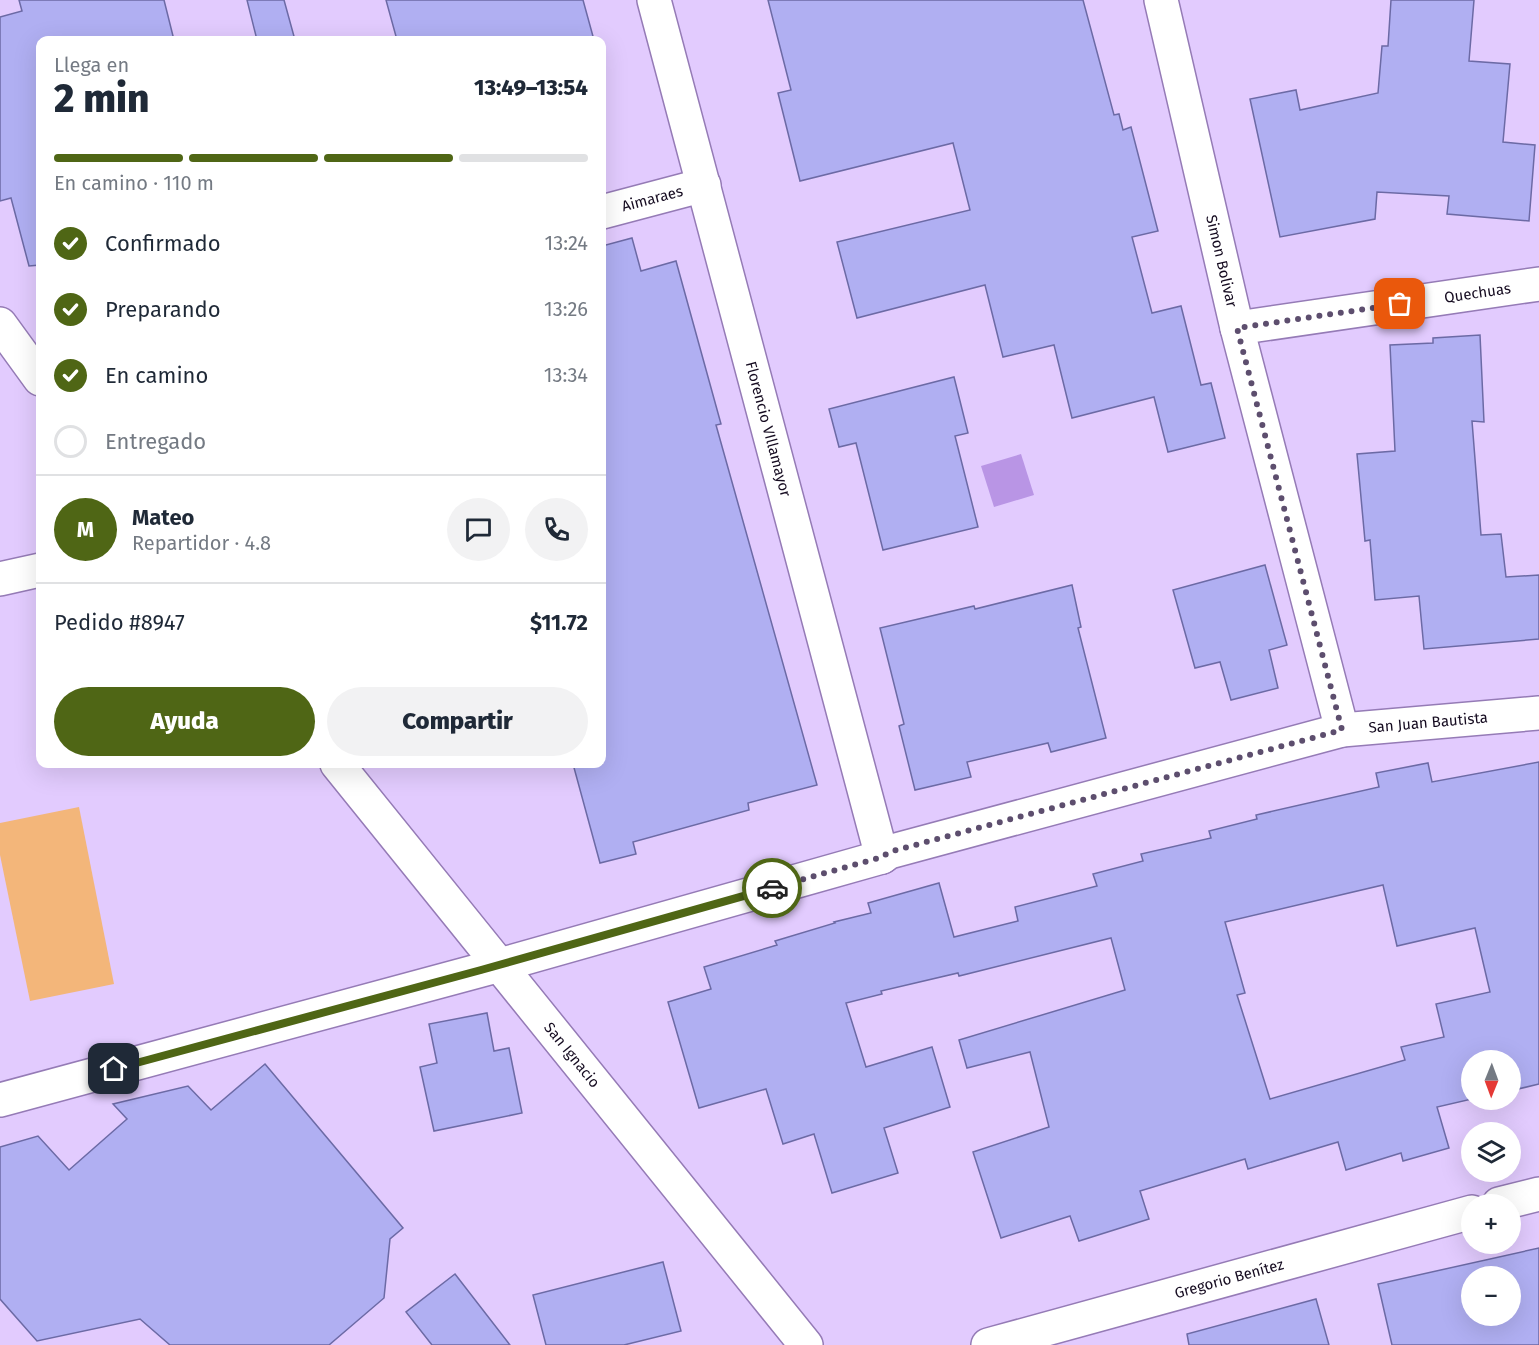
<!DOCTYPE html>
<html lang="es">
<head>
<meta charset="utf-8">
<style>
	:root { --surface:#fff; --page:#f2f2f3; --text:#1f2937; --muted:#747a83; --line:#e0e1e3; --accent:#4f6615 }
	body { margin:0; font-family:"Fira Sans",sans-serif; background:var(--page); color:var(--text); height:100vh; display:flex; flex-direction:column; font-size:22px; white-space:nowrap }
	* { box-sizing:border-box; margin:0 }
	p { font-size:20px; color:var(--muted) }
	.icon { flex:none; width:33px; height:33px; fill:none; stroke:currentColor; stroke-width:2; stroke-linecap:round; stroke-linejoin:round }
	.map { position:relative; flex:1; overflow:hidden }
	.sheet { position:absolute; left:36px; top:36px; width:570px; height:732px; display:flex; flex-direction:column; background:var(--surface); border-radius:12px; box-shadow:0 6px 24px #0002 }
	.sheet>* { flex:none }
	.needle { width:39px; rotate:181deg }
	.buttons { position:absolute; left:1461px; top:1050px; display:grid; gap:12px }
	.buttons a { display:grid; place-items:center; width:60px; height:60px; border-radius:50%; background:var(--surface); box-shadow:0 6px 24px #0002; font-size:30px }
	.pin { position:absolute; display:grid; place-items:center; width:51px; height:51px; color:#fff; margin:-26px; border-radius:12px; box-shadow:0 3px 9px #0006 }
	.courier { position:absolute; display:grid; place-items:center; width:60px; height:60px; margin:-30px; border:4px solid #4f6615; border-radius:50%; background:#fff; color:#222; box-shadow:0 2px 8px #0007 }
	.headline em { font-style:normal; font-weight:800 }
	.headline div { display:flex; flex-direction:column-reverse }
	.headline { display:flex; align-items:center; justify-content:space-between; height:102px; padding:0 18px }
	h1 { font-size:39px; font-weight:800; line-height:45px }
	.bar { display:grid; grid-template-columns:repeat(4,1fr); gap:9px 6px; align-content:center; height:72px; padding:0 18px }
	.bar i { height:8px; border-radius:4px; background:var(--line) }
	.bar .active { background:var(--accent) }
	.bar p { grid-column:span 4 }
	.line { display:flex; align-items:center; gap:15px; padding:0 18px; border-top:2px solid var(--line) }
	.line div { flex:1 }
	.round { display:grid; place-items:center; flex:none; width:63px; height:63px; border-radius:32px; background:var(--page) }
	ol { padding:0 18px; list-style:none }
	li { display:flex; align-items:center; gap:18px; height:66px }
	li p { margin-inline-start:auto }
	li .icon { padding:6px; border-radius:50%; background:var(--accent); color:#fff; stroke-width:4 }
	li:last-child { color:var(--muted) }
	li i { width:33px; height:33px; border:3px solid var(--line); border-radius:50% }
	.button { display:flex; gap:12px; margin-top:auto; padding:12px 18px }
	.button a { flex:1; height:69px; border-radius:36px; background:var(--accent); color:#fff; font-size:24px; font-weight:800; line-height:69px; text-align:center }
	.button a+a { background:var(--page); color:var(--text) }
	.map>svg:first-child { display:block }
	.green { fill:#f3b67a }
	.water { fill:#b995e5 }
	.building { fill:#b0aff2; stroke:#6c6aa5; stroke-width:1.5; fill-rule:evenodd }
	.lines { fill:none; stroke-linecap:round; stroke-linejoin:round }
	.minor-casing { stroke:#957bb6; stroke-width:36 }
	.minor { stroke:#fff; stroke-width:33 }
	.done { stroke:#5d4e6e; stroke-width:6; stroke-dasharray:0 10.8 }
	.route { stroke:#4f6615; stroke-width:8 }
	.labels { text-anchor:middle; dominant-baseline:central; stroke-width:5; stroke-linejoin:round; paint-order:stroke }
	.street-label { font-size:15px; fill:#150b20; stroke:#e9def8 }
</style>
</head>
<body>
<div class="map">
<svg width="1539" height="1345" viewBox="0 0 1539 1345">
	<rect width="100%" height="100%" fill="#e2cbfe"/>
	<path class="green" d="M79,807L114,984L30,1001L0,855V823Z"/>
	<path class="water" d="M1021,454L1034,495L994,507L981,466Z"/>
	<g class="building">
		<path d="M19,0H164L174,40H40V265L29,266L11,198L0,201V17L22,11Z"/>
		<path d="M247,0H284L295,40H257Z"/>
		<path d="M386,0H583L594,40H397Z"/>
		<path d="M768,0H1083L1114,115L1119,114L1123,130L1131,127L1158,231L1132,237L1152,313L1181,306L1201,385L1211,383L1225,438L1168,452L1154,397L1072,418L1054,345L1003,357L985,285L857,318L837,242L970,210L953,143L800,181L778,93L791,90Z"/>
		<path d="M1391,0H1474L1469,61L1510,64L1503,142L1535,145L1529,221L1447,214L1449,196L1377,192L1375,219L1280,237L1250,99L1296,90L1300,110L1378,93L1382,46H1388Z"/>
		<path d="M632,238L641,271L676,261L721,424L716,425L817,785L748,803L749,810L633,842L636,854L600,863L573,764H602V246Z"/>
		<path d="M1480,335L1484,422L1472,421L1481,535L1501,534L1506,577L1539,575V639L1424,649L1419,596L1375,600L1370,540L1365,541L1357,454L1395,451L1390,345L1433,343V338Z"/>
		<path d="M954,377L968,433L955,436L978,527L883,550L856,443L839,447L829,409Z"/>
		<path d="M1265,565L1287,645L1269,650L1278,688L1231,700L1220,662L1195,668L1173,590Z"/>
		<path d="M1072,585L1081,627L1078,628L1106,738L1051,752L1048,743L967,762L971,777L915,790L899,726L904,724L880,628L974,606L975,609Z"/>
		<path d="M1539,762V1084L1510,1091V1060H1472V1099L1437,1107L1449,1148L1403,1161L1401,1153L1346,1170L1338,1142L1248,1169L1245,1159L1140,1191L1149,1219L1079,1241L1070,1216L1001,1238L973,1152L1049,1127L1030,1052L967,1068L959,1040L1125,990L1111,938L959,976L958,973L881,991L882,994L846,1003L866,1067L932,1047L950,1107L884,1128L898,1173L832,1193L814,1134L783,1144L766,1089L699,1108L668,1002L711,989L704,967L777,945L775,941L835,923L834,922L871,913L868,903L939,883L954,937L1018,921L1015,907L1097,886L1093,874L1143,861L1141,854L1211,838L1209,831L1257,819L1256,815L1379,787L1376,773L1428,763L1432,782ZM1383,885L1397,946L1475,928L1490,992L1436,1004L1444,1037L1401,1047L1405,1060L1270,1099L1237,995L1245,993L1225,922Z"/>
		<path d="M487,1013L494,1051L509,1048L522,1113L434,1131L420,1067L437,1063L429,1024Z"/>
		<path d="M265,1064L403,1228L390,1239L384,1298L329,1345H170L140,1319L37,1341L0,1299V1147L38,1136L69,1170L127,1119L113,1104L188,1086L211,1110Z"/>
		<path d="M1539,1248V1345H1392L1378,1284ZM1472,1276H1510V1316H1472Z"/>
		<path d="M663,1262L681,1331L624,1345H546L533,1295Z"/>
		<path d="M455,1274L510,1345H432L406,1312Z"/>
		<path d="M1316,1299L1329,1345H1189L1187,1334Z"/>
	</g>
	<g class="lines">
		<g class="minor-casing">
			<g id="minor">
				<path id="s1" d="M654,0L882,857"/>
				<path id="s2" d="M1161,0L1237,328L1342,730"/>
				<path id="s3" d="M602,212L704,185"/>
				<path d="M0,324L40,379"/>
				<path id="s4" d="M1237,328L1539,284"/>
				<path d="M0,579L40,570"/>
				<path id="s5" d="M337,764L806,1345"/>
				<path id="s6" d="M0,1100L500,965L882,857L889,852L1342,730L1539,713"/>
				<path d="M1499,1204L1539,1194"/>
				<path id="s7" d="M988,1345L1472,1212"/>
			</g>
		</g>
		<use href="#minor" class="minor"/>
	</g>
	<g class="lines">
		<path class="done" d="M772,888L882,857L889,852L1342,730L1237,328L1400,304"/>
		<path class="route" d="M114,1069L481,970L772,888"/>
	</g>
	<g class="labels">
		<g class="street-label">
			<text stroke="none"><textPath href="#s3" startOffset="52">Aimaraes</textPath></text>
			<text stroke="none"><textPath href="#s2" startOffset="268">Simon Bolivar</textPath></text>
			<text stroke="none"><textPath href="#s4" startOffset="243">Quechuas</textPath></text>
			<text stroke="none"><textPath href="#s1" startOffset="444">Florencio VIllamayor</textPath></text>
			<text stroke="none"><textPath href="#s6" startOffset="1479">San Juan Bautista</textPath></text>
			<text stroke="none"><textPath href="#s5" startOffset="374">San Ignacio</textPath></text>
			<text stroke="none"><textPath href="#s7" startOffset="250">Gregorio Benítez</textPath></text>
		</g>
	</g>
</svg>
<div class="buttons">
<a><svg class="needle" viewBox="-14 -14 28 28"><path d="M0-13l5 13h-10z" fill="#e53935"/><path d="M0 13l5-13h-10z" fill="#747a83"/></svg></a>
<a><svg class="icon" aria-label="layers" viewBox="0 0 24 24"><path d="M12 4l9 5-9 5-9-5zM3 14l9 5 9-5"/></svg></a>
<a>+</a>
<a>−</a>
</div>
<div class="pin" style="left:1400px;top:304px;background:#ea580c"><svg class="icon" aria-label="bag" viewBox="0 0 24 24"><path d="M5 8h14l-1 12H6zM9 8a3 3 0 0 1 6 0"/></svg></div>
<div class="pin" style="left:114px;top:1069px;background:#1f2937"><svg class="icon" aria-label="home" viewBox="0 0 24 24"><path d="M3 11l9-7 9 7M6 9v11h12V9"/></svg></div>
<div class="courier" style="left:772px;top:888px"><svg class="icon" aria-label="car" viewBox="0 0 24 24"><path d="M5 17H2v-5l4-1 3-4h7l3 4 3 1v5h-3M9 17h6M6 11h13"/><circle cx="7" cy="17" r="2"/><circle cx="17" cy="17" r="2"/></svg></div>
<section class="sheet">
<div class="headline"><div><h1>2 min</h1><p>Llega en</p></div><em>13:49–13:54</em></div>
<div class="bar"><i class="active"></i><i class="active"></i><i class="active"></i><i></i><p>En camino · 110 m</p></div>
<ol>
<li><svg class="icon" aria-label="check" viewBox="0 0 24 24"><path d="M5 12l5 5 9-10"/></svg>Confirmado<p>13:24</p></li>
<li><svg class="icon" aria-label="check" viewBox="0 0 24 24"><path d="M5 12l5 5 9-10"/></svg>Preparando<p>13:26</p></li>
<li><svg class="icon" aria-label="check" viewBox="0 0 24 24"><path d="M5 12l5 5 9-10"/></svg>En camino<p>13:34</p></li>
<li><i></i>Entregado</li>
</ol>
<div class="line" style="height:108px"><b class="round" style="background:var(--accent);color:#fff">M</b><div><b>Mateo</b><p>Repartidor · 4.8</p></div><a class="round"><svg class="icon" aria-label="chat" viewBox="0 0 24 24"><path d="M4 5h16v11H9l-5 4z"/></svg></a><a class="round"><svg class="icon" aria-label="phone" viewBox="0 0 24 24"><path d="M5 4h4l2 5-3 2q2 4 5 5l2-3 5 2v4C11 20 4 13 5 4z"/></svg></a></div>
<div class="line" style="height:78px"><div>Pedido #8947</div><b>$11.72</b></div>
<div class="button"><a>Ayuda</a><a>Compartir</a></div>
</section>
</div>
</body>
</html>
